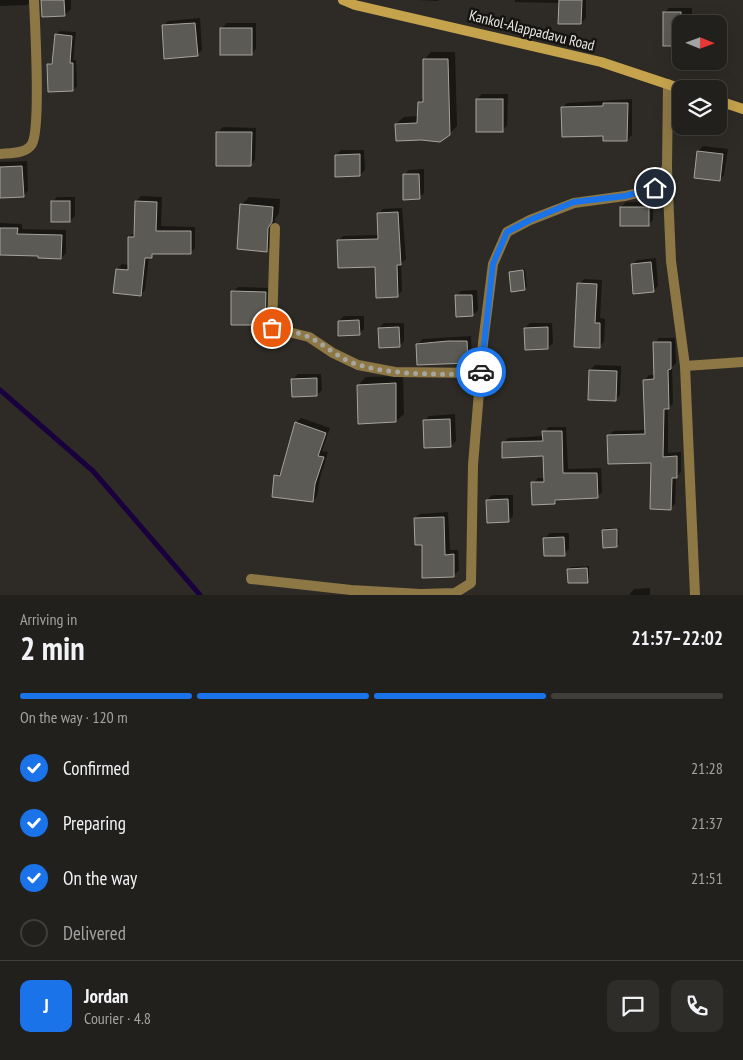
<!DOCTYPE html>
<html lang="en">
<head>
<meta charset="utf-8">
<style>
	:root { --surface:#22201c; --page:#2e2d29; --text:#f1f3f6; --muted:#a2a3a3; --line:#3f3e3b; --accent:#1a73e8 }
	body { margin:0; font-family:"PT Sans Narrow",sans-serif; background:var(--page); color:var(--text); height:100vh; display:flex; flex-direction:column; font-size:19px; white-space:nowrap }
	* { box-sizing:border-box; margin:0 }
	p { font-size:16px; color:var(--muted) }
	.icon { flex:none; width:28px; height:28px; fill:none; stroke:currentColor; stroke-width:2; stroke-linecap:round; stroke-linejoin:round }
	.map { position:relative; height:595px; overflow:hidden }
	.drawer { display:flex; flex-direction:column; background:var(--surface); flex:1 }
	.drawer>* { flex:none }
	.needle { width:32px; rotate:91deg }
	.fabs { position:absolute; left:672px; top:15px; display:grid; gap:10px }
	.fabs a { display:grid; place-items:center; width:55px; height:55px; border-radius:10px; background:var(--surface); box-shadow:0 5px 20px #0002,0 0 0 1px var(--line); font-size:25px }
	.pin { position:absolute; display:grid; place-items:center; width:42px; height:42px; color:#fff; margin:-21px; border:2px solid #fff; border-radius:50%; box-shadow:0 1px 5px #0007 }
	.courier { position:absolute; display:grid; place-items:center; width:50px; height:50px; margin:-25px; border:4px solid #1a73e8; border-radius:50%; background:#fff; color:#222; box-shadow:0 1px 6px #0007 }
	.overview em { font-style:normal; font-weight:700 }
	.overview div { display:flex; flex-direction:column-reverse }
	.overview { display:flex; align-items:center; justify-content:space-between; height:85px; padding:0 20px }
	h1 { font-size:32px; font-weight:700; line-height:38px }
	.bar { display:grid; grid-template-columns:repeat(4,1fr); gap:8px 5px; align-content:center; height:60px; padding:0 20px }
	.bar i { height:6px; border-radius:4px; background:var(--line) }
	.bar .active { background:var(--accent) }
	.bar p { grid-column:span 4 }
	.line { display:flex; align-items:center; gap:12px; padding:0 20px; border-top:1px solid var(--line) }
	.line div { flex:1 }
	.round { display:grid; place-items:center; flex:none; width:52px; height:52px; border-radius:10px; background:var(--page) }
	ol { padding:0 20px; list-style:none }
	li { display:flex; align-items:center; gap:15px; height:55px }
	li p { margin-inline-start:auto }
	li .icon { padding:5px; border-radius:50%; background:var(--accent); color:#fff; stroke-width:4 }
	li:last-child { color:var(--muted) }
	li i { width:28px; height:28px; border:2px solid var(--line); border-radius:50% }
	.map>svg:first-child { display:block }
	.shadow { fill:#0007 }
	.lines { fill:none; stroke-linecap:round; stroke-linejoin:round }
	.stream { stroke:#19013d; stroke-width:5 }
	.building { fill:#5c5a54; stroke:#a6a39c }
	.minor { stroke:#8d7845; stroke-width:10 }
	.secondary { stroke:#c5a34d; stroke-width:10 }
	.done { stroke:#a6a5a0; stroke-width:5; stroke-dasharray:0 9 }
	.route { stroke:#1a73e8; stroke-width:6 }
	.labels { text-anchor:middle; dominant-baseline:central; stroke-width:5; stroke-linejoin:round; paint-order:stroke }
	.street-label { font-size:15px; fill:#e7e6e2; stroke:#151412 }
</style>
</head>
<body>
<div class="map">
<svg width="743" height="595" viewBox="0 0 743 595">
	<rect width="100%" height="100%" fill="#2e2b26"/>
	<g class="shadow">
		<path d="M0,0H32L27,5L0,6Z"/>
		<path d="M42,0H71V9L65,15Z"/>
		<path d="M417,0H439L438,1Z"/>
		<path d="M515,0H586V18L581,23L560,3L515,2Z"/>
		<path d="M669,8H692V24H681V45H664L665,12Z"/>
		<path d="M200,18L202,50L197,55L163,26L168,21Z"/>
		<path d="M227,23H256V49L251,54L222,28Z"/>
		<path d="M719,27L721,42L719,44Z"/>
		<path d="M60,31L76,32L73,60H76L77,86L73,90L49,64L53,60L56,35Z"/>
		<path d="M431,52H455L457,126L449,134L396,124L404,117L419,116V102L424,97V60Z"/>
		<path d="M482,94H508L507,126L502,130L477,99Z"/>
		<path d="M632,99V135L627,140L604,135L562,108L567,103Z"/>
		<path d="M223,127L256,128L255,160L250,165L218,132Z"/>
		<path d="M703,146L728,149L724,175L719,180L695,177L698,151Z"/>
		<path d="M341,150H364L365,170L360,175L336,155Z"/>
		<path d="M27,161L28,191L23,196H0V162Z"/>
		<path d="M424,169V193L419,198L404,175L409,170Z"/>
		<path d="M141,196L162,197L161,226L195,227V248L190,253L156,252L149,257L145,290L140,295L117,269L122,264L129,265V237L135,232L136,201Z"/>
		<path d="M57,197H75V216L70,221L52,202Z"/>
		<path d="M249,197L280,199L279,213L275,219L274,243L267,250L241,205Z"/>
		<path d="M626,202H653V220L648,225L621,207Z"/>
		<path d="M402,208L406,259L401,263L402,291L397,296L376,266L338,241L343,236L379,235V214L383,209Z"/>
		<path d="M0,223L22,224V229L66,230V253L61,258L39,254H0Z"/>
		<path d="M656,258L658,286L653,291L632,265L637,260Z"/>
		<path d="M525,269L527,287L525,289L510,272Z"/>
		<path d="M584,279L602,280L600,318L605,319L604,342L599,347L579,284Z"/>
		<path d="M238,287L270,288V319L265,324L233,292Z"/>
		<path d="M477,290L478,310L473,315L456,296L461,291Z"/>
		<path d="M344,316H364V329L359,334L339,321Z"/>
		<path d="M384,323H404V341L400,346L379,328Z"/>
		<path d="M530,323H552L553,343L548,348L525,328Z"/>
		<path d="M471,336L472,357L467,362L418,344L423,339Z"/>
		<path d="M659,338H675L676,363L672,367L673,403L668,409V453L681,452V472L676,477L675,504L670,508L652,462L609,436L613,431L646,430L645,380L649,375H655V343Z"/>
		<path d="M595,365L621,366L620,395L615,400L590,370Z"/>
		<path d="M298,374H321L322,390L317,395L293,379Z"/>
		<path d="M403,376L404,414L396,421L358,385L366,377Z"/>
		<path d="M455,414L456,441L451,446L424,421L429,416Z"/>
		<path d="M301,418L330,428L322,451L328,452L320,478L317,496L313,501L276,476L283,471L296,423Z"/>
		<path d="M549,427H566L568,469L601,468L602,492L597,497L559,499L555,503L533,483L538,478H545L544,455L503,443L508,438L544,436V432Z"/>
		<path d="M492,495H513V516L508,521L487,500Z"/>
		<path d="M448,512L450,550H458L459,570L454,575L423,544L415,518L420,514Z"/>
		<path d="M606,528H618L619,544L617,546L603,530Z"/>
		<path d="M550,533H569V549L564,554L545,538Z"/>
		<path d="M589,566V579L587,581L568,569L571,567Z"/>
		<path d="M650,588V595H629L634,589Z"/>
	</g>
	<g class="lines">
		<path class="stream" d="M0,390L93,471L200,595"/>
	</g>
	<g class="building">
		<path d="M41,0H64L65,16L42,17Z"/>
		<path d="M559,0H582L581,24H558Z"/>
		<rect x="663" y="12" width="18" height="34"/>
		<path d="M195,23L198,56L164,59L162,25Z"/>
		<rect x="220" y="28" width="32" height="27"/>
		<path d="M55,34L72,36L70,63H73V91L48,92L47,64H52Z"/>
		<path d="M423,59H448L450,135L440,142L421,140L396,141L395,124L417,123L418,102H423Z"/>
		<rect x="476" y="99" width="27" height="33"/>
		<path d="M603,103H628L627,141H603V136L562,137L561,107L603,106Z"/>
		<path d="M216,132H252L251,166H216Z"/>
		<path d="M697,151L723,154L720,181L694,178Z"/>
		<path d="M360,154V176L335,177V155Z"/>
		<path d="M22,166L24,197L0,198V167Z"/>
		<path d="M403,174H419L420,199L403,200Z"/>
		<rect x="51" y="201" width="19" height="21"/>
		<path d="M135,201L157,202L156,231H191V254H152V258H145L141,296L113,293L116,269L128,270V237H134Z"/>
		<path d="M240,204L273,207L272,222L268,228L267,252L237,249Z"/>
		<rect x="620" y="207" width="29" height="19"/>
		<path d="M398,212L401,265H397L398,297L376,298L375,267L338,268L337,240L378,239L377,213Z"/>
		<path d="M0,228H18L17,234L62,235L61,259L38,258V256L0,255Z"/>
		<path d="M651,262L654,292L633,294L631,264Z"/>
		<path d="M523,270L525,290L511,292L509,272Z"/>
		<path d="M577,283L597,284L595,323H600V348L574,347Z"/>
		<path d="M231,291L266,292L265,325H231Z"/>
		<path d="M455,295H472L473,316L456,317Z"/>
		<path d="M359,320L360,335L338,336V321Z"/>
		<path d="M399,327L400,347L379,348L378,328Z"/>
		<path d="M548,327V349L525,350L524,328Z"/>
		<path d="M448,341H467L468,363L417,365L416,344Z"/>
		<path d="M653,342H671V369L668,370L669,409H664L663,457L677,456V478H672L671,510L650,509L651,463L608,464L607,435L645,434L643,380L654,379Z"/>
		<path d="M589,370L617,371L616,401L588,400Z"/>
		<path d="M317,378V396L292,397L291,379Z"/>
		<path d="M396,383V422L358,424L357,385Z"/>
		<path d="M450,419L451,447L424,448L423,420Z"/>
		<path d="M295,422L326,433L318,456L324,457L315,484L313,502L272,497L274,475L280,476Z"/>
		<path d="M542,431H562L563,473H597L598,498L555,500V504L532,505L531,482H544L543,456L502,458V442L543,441Z"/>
		<path d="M508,499L509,522L487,523L486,500Z"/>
		<path d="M444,517L445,555L454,554V577L422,578V545H415L414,518Z"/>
		<path d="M617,529V547L603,548L602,530Z"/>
		<path d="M564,537L565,556H544L543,538Z"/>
		<path d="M587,568L588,583H568L567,569Z"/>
	</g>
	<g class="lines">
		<g class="minor">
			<path d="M0,154C10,153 26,154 32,144C41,127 35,25 34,0"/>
			<path d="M667,168L671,261L685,366L695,595"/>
			<path d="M275,228L272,328L309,337L333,353L358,365L395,372L481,373"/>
			<path d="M685,366L743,362"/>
			<path d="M251,579L351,590L421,594L455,593L471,583L473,465L483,343L493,264L507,232L530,220L574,203L625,196L655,189L667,167L668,84"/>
		</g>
		<g class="secondary">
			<path d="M343,0L355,5L601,62L682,89"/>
			<path d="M719,101L743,109"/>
		</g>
	</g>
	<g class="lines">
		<path class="done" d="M272,328C283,330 298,332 309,337C326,345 340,360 359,365C398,376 440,374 481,374V372"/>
		<path class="route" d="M481,372L493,264L507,232L530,220L574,202L625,196L655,188"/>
	</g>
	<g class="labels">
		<g class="street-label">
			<text transform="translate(532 30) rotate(14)">Kankol-Alappadavu Road</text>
		</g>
	</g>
</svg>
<div class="fabs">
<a><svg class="needle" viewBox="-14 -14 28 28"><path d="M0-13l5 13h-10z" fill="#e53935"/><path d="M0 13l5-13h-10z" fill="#a2a3a3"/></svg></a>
<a><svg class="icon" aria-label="layers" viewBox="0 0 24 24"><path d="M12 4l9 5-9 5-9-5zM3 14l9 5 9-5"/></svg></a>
</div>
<div class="pin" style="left:272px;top:328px;background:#ea580c"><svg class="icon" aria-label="bag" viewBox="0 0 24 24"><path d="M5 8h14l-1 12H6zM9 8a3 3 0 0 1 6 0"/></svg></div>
<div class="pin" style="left:655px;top:188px;background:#1f2937"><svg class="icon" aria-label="home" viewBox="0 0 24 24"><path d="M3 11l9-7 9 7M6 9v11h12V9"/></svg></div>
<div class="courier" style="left:481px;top:372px"><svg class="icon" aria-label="car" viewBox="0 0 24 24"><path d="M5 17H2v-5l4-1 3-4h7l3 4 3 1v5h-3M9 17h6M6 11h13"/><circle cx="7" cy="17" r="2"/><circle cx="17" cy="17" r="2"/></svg></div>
</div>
<section class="drawer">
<div class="overview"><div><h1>2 min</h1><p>Arriving in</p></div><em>21:57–22:02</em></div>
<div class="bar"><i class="active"></i><i class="active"></i><i class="active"></i><i></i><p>On the way · 120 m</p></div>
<ol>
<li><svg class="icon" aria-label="check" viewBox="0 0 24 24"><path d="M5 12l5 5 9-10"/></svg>Confirmed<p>21:28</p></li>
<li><svg class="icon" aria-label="check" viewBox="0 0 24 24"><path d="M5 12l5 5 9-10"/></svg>Preparing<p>21:37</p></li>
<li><svg class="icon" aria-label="check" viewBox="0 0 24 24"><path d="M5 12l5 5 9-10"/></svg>On the way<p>21:51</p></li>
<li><i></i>Delivered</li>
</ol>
<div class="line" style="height:90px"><b class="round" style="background:var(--accent);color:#fff">J</b><div><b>Jordan</b><p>Courier · 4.8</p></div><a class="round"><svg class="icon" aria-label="chat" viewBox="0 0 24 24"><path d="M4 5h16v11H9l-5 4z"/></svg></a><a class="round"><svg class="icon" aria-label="phone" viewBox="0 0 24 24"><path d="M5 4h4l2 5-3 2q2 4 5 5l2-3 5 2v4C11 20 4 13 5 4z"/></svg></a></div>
</section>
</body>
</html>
